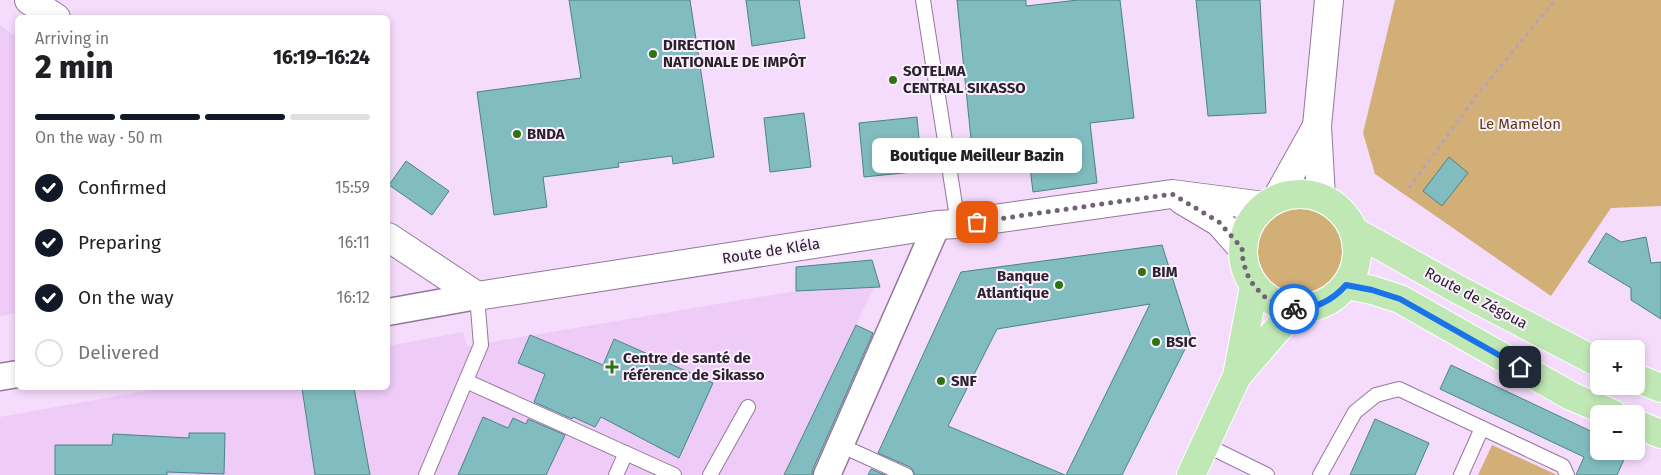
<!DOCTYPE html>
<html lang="en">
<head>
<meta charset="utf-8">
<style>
	:root { --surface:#fff; --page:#f6f6f6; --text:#202124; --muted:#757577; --line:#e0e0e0; --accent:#111827 }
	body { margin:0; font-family:"Fira Sans",sans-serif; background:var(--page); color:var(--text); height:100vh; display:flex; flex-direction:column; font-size:19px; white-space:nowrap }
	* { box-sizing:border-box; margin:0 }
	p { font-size:16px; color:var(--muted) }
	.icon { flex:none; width:28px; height:28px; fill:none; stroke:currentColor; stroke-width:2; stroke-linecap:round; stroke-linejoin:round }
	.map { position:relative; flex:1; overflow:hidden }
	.sheet { position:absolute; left:15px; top:15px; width:375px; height:375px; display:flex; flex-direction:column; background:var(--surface); border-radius:8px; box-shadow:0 2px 8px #0003 }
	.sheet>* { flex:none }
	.tools { position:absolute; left:1590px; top:340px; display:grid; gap:10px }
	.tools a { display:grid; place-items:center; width:55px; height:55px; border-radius:8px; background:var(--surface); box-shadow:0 2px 8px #0003; font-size:25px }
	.pin { position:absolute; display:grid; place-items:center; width:42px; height:42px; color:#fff; margin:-21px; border-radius:10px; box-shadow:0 2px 8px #0006 }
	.courier { position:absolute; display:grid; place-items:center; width:50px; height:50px; margin:-25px; border:4px solid #1a73e8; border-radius:50%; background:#fff; color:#222; box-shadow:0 1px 6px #0007 }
	.bubble { position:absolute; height:35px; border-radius:8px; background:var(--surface); box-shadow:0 2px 8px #0003; font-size:16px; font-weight:800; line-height:35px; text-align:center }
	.headline em { font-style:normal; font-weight:800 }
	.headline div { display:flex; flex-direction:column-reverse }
	.headline { display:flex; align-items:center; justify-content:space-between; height:85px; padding:0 20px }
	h1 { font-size:32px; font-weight:800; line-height:38px }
	.bar { display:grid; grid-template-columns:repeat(4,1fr); gap:8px 5px; align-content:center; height:60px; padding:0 20px }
	.bar i { height:6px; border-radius:4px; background:var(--line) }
	.bar .active { background:var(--accent) }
	.bar p { grid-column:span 4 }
	ol { padding:0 20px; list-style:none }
	li { display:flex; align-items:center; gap:15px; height:55px }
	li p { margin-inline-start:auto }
	li .icon { padding:5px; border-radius:50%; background:var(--accent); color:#fff; stroke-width:4 }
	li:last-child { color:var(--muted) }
	li i { width:28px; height:28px; border:2px solid var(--line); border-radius:50% }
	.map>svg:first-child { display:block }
	.built { fill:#efcbf8 }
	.green { fill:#d2af76 }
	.building { fill:#81bdc0; stroke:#498486 }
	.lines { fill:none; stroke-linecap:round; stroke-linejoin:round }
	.service-casing { stroke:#94789b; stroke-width:16 }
	.minor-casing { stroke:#94789b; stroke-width:29 }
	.tertiary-casing { stroke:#94789b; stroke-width:30 }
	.secondary-casing { stroke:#94789b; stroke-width:30 }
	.primary-casing { stroke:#fff; stroke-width:30 }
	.path { stroke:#b6a1bb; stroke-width:3; stroke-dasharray:4 4; stroke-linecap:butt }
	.service { stroke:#fff; stroke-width:14 }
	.minor { stroke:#fff; stroke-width:26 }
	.tertiary { stroke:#fff; stroke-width:28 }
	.secondary { stroke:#fff; stroke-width:28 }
	.primary { stroke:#c0e8b5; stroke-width:28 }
	.done { stroke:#726276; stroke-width:5; stroke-dasharray:0 9 }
	.route { stroke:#1a73e8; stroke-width:6 }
	.poi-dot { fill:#2d7312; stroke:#fbeffe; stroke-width:2 }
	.labels { text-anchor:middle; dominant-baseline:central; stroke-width:4; stroke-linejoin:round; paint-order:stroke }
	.poi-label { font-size:15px; font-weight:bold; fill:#2b202e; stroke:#fbeffe; text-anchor:start }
	.park-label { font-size:15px; fill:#563e12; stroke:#fbeffe }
	.street-label { font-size:15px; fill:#2b202e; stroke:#fbeffe }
</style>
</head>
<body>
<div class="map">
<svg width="1661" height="475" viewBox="0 0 1661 475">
	<rect width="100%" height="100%" fill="#f5dcfc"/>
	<g class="built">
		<path d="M0,25L17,37L18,313L0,316Z"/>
		<path d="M874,287L784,475H0V417L161,388H388V346L463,332L467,346L796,291Z"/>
	</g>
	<g class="green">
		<path d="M1395,0H1661V206L1611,208L1551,296L1375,174L1363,133Z"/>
		<circle cx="1300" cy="251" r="42"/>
		<path d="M1492,445L1557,475H1478Z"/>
	</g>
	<g class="building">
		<path d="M569,0H690L714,157L673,164L672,156L618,163L619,167L543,177L547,207L494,215L477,92L581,78Z"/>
		<path d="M746,0H799L805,38L752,46Z"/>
		<path d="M957,0H1026V6L1078,0H1120L1134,118L1090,123L1097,183L1033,192L1027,143L972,149Z"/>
		<path d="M1196,0H1260L1266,113L1208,116Z"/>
		<path d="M804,113L811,167L770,172L764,118Z"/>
		<path d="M917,117L922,171L864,177L859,123Z"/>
		<path d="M1449,157L1468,173L1442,206L1423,191Z"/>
		<path d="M406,161L449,191L432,215L389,185Z"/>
		<path d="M1606,233L1621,242L1646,237L1651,263L1661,262V319L1631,300V288L1588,262Z"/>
		<path d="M1162,245L1191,337L1122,475H1066L1150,304L997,329L948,426L1065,475H915L913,470L910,467L878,453L961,272Z"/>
		<path d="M872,260L880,287L796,291V267Z"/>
		<path d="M856,325L873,333L813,469L812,475H784Z"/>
		<path d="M530,335L603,365L614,339L713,383L679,458L601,417L595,427L573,417L572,419L534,402L545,374L518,363Z"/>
		<path d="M1451,365L1599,435V451H1628L1617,475H1576L1584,457L1440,389Z"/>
		<path d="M302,388H354L370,475H315Z"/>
		<path d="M483,417L508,428L513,418L526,424L528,419L565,435L546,475H458Z"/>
		<path d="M1375,419L1429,443L1415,475H1350Z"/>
		<path d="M189,433H225L224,474L167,472V475H55V445H112L113,434L189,438Z"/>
		<path d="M871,469L885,475H868Z"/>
	</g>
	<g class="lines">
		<g class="service-casing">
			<g id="service">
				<path d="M923,0L958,224"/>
				<path d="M466,381L674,475"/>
				<path d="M1482,428L1563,466L1567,475"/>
				<path d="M840,445L906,475"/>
				<path d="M1206,445L1267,475"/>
				<path d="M426,475L481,345L477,296"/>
				<path d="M616,475L626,453"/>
				<path d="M710,475L748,407"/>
				<path d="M1320,475L1355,412L1376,395L1399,389L1482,428L1461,475"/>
			</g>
		</g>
		<g class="minor-casing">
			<g id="minor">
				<path d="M388,312L477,296"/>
				<path d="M0,377L18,374"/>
				<path d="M827,475L937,225"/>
			</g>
		</g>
		<g class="tertiary-casing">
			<g id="tertiary">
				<path d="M1321,197L1317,126L1329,0"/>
				<path d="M1277,198L1317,126"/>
			</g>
		</g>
		<g class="secondary-casing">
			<g id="secondary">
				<path d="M29,0L56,18"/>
				<path d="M1182,200L1219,222L1242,248"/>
				<path d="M388,237L477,296L937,225L958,224L1172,194L1264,206"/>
			</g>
		</g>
		<g class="primary-casing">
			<g id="primary">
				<circle cx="1300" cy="251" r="57"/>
				<path d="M1354,231L1459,290L1599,363"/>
				<path d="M1346,285L1372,290L1400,299L1571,396L1613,414"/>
				<path d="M1238,375L1295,309"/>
				<path d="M1636,378L1661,388"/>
				<path d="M1636,424L1661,434"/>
				<path d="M1191,475L1237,376L1254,286"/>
			</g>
		</g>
		<path class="path" d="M1409,188L1478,94L1555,0"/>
		<use href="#service" class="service"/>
		<use href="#minor" class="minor"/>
		<use href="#tertiary" class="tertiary"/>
		<use href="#secondary" class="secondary"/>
		<use href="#primary" class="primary"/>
	</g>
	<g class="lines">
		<path class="done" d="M977,222L1172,194L1219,222L1242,248L1243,261L1247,274L1254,286L1265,297L1279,305L1294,309"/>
		<path class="route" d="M1294,309C1316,309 1332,301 1346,285L1372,290L1400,299L1520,367"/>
	</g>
	<g class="poi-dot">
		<circle cx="653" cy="54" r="5"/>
		<circle cx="893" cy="80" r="5"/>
		<circle cx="517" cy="134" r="5"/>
		<circle cx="1142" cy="272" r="5"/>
		<circle cx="1059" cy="285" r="5"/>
		<circle cx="1156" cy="342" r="5"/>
		<path d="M609.5 359.5h5v5h5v5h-5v5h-5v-5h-5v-5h5z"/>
		<circle cx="941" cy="381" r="5"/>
	</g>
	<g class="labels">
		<g class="poi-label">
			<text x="663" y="45">DIRECTION<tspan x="663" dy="17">NATIONALE DE IMPÔT</tspan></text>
			<text x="903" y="71">SOTELMA<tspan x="903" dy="17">CENTRAL SIKASSO</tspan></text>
			<text x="527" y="134">BNDA</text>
			<text x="1152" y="272">BIM</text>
			<text x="1049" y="276" text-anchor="end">Banque<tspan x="1049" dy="17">Atlantique</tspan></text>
			<text x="1166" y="342">BSIC</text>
			<text x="623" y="358">Centre de santé de<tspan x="623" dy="17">référence de Sikasso</tspan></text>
			<text x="951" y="381">SNF</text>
		</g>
		<g class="park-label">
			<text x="1520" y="124">Le Mamelon</text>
		</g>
		<g class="street-label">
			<text transform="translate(771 251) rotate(-9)">Route de Kléla</text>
			<text transform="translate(1476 298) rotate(28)">Route de Zégoua</text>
		</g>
	</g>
</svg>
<div class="tools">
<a>+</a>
<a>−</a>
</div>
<div class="pin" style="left:977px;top:222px;background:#ea580c"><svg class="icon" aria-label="bag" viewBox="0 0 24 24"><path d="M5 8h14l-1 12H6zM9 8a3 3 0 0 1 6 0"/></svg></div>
<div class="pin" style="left:1520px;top:367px;background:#1f2937"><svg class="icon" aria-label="home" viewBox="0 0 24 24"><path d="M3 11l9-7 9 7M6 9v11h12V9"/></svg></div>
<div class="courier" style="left:1294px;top:309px"><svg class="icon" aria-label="bike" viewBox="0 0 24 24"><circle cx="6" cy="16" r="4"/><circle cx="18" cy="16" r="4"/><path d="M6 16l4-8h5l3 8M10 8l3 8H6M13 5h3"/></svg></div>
<div class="bubble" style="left:872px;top:138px;width:210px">Boutique Meilleur Bazin</div>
<section class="sheet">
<div class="headline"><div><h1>2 min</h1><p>Arriving in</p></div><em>16:19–16:24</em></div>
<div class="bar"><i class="active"></i><i class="active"></i><i class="active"></i><i></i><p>On the way · 50 m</p></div>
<ol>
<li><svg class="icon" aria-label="check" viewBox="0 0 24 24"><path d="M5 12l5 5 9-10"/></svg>Confirmed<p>15:59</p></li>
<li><svg class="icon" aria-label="check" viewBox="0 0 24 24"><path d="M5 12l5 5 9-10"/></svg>Preparing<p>16:11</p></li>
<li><svg class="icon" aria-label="check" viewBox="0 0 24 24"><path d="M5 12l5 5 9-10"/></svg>On the way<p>16:12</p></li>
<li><i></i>Delivered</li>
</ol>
</section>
</div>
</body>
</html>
